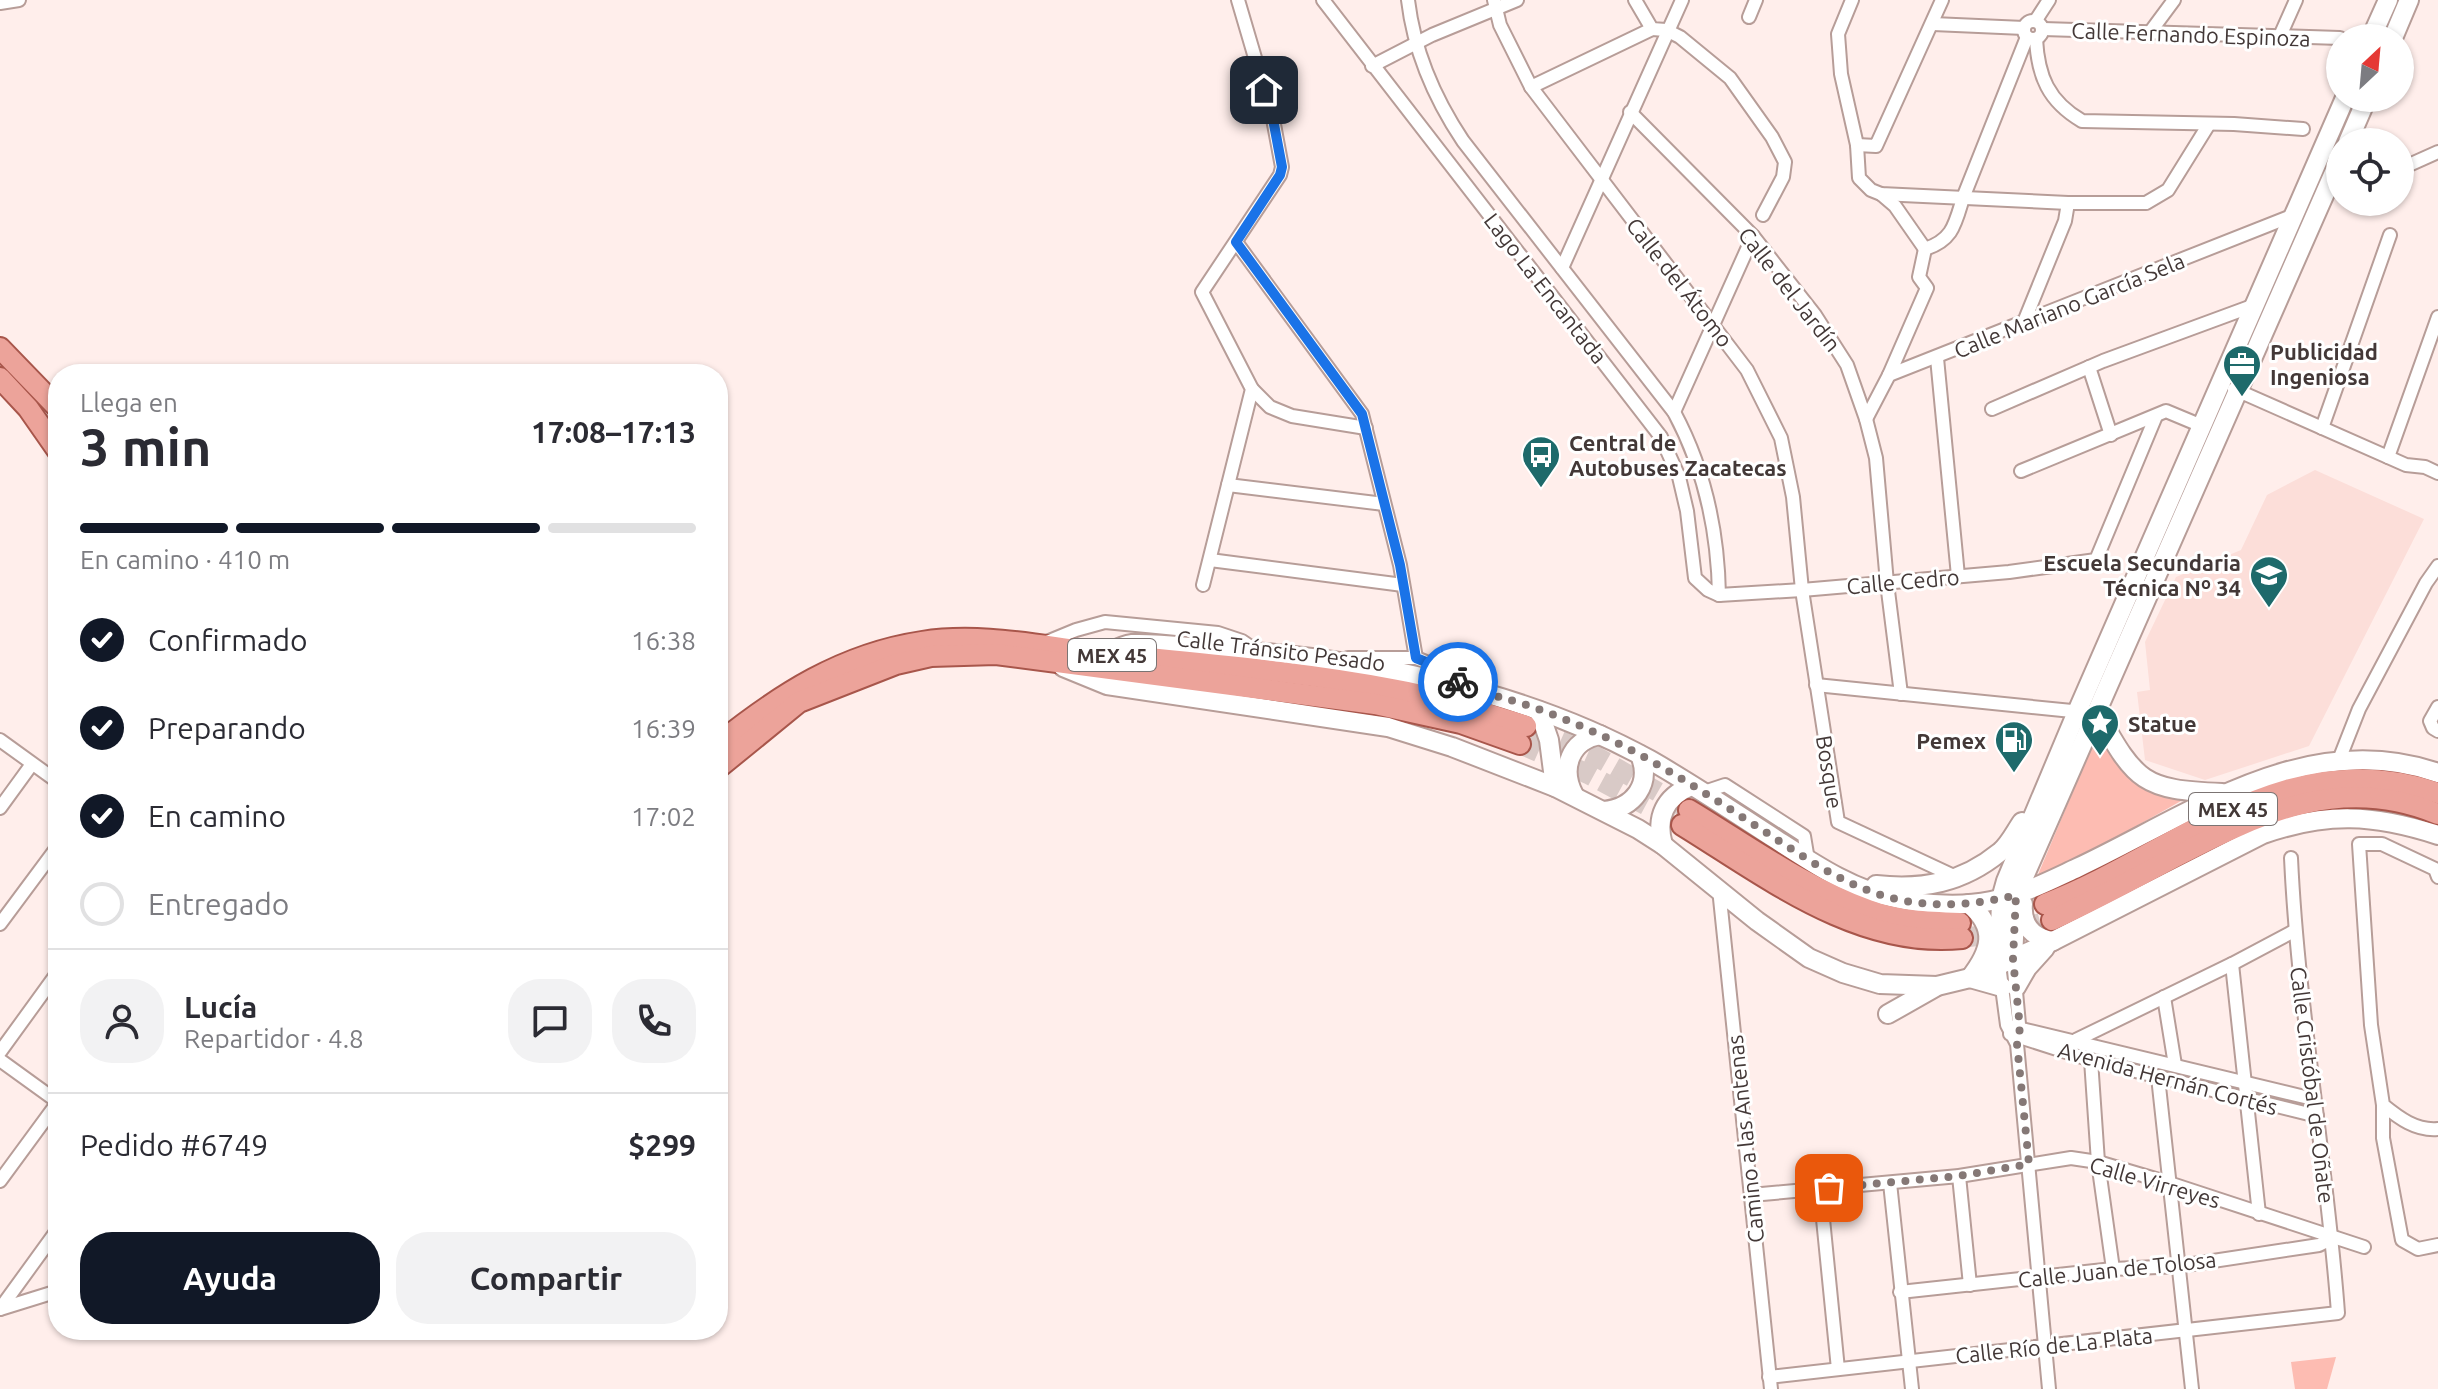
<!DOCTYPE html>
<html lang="es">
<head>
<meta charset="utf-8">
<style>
	:root { --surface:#fff; --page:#f2f2f3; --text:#2b2b33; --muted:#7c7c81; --line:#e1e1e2; --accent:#111827 }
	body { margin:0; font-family:Ubuntu,sans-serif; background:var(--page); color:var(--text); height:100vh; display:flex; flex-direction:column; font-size:30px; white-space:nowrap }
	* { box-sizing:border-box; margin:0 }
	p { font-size:26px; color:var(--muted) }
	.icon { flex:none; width:44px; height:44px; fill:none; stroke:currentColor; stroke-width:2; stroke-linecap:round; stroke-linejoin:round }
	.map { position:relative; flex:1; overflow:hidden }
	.sheet { position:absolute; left:48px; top:364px; width:680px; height:976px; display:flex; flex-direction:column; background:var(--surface); border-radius:32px; box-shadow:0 2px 6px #0004 }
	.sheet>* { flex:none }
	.needle { width:52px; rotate:26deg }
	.controls { position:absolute; left:2326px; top:24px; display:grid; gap:16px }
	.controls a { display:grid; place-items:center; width:88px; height:88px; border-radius:50%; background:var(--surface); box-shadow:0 2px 6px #0004; font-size:40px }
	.pin { position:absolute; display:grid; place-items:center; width:68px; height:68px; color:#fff; margin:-34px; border-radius:16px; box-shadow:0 4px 12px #0006 }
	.courier { position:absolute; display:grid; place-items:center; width:80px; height:80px; margin:-40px; border:6px solid #1a73e8; border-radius:50%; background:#fff; color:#222; box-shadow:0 2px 10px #0007 }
	.headline em { font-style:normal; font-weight:700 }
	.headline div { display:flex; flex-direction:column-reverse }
	.headline { display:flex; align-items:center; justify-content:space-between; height:136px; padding:0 32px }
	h1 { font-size:52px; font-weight:700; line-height:60px }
	.bar { display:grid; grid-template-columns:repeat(4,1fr); gap:12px 8px; align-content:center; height:96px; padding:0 32px }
	.bar i { height:10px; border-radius:6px; background:var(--line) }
	.bar .current { background:var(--accent) }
	.bar p { grid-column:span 4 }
	.line { display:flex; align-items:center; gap:20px; padding:0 32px; border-top:2px solid var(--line) }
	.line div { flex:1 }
	.round { display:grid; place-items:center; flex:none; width:84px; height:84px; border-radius:32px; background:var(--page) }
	ol { padding:0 32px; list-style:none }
	li { display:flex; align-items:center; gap:24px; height:88px }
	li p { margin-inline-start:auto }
	li .icon { padding:8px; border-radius:50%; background:var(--accent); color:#fff; stroke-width:4 }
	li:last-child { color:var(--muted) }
	li i { width:44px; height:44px; border:4px solid var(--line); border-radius:50% }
	.primary-button { display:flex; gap:16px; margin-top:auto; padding:16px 32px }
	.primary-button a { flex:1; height:92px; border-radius:32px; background:var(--accent); color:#fff; font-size:32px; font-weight:700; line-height:92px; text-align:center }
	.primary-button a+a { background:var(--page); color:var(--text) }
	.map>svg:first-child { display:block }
	.built { fill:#fcded9 }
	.green { fill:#fdbcb2 }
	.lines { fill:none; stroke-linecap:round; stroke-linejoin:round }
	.primary-tunnel { stroke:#d9cac7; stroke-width:20; stroke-dasharray:20 10; stroke-linecap:butt }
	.street-casing { stroke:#b79d98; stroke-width:16 }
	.secondary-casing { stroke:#b79d98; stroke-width:22 }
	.primary-casing { stroke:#a8564b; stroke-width:24 }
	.street { stroke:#fff; stroke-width:12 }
	.secondary { stroke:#fff; stroke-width:18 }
	.primary { stroke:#eca39a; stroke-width:20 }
	.done { stroke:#857876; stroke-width:8; stroke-dasharray:0 14.4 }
	.route { stroke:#1a73e8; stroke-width:10 }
	.labels { text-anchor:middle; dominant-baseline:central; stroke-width:6; stroke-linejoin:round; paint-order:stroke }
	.shield { fill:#fff; stroke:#7b7473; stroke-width:2 }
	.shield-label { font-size:20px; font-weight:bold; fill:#433837 }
	.street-label { font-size:22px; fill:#433837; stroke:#fff }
	.poi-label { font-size:22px; font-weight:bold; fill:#433837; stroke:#fff; text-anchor:start }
</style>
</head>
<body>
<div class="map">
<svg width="2438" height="1389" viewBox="0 0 2438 1389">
	<rect width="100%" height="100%" fill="#ffeeeb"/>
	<path class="built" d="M2315,470L2424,519L2309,746L2205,780L2145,760L2137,692L2150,690L2145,642L2176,577L2241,550L2267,495Z"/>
	<g class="green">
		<path d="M2095,739L2104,742L2153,791L2181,801L2078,859L2037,877Z"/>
		<path d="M2336,1357L2327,1389H2295L2291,1362Z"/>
	</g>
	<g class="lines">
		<g class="primary-tunnel">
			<path d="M1533,729L1597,757L1686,808"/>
			<path d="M1520,744L1588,774L1677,822"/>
			<path d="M1962,938L2007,932L2052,920"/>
		</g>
		<g class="street-casing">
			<g id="street">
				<path d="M1323,0L1661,437L1679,477L1687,511L1695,578L1708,590L1719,595L1802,590L2009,572L2096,560L2156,416"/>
				<path d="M1408,0C1414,51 1435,99 1463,141L1674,412C1704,468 1718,531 1719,595"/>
				<path d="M1494,0L1500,25L1531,87L1747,370L1781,438L1793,497L1802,590L1838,822L1958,878"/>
				<path d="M1635,0L1652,29L1666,30L1680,37L1730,78L1772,137L1785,162L1783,177L1763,215"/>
				<path d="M1852,0L1838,34L1841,74L1857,145L1859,178L1871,190L1881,194L2068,203H2146L2168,190L2209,124"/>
				<path d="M0,3L19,0"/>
				<path d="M1749,17L1756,0"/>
				<path d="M2036,20L2049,0"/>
				<circle cx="2033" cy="30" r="9"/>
				<path d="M1933,24L2024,28"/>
				<path d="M2043,29L2340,38"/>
				<path d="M2151,31L2174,0"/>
				<path d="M2280,36L2296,0"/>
				<path d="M2036,39C2038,76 2048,101 2082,121L2234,124L2303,129"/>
				<path d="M1372,66L1432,35L1517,0"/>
				<path d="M1531,87L1652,29"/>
				<path d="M1630,112L1753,236L1815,315L1847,365L1866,419L1876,458L1887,583L1901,694"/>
				<path d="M1857,145L1876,146L1942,0"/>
				<path d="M2400,169L2438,152"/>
				<path d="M1881,194L1895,206L1925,249"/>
				<path d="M1236,242L1362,414L1400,565L1416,658"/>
				<path d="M1562,268L1682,0"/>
				<path d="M2024,322L2065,221L2068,203"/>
				<path d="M1937,358L1958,576"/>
				<path d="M2089,367L2111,435"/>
				<path d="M1889,375L1927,288L1919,277L1925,249C1953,240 1955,224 1963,198L2027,37"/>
				<path d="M1252,389L1270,407L1292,416L1366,428"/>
				<path d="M2234,389L2406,465L2425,467L2438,473"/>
				<path d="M1992,409L2103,361L2255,305"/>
				<path d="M1674,412L1753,236"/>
				<path d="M1866,419L1889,375L2294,215"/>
				<path d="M2322,428L2390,235"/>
				<path d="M2388,457L2438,317"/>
				<path d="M2021,471L2166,411L2202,426"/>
				<path d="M1228,485L1384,504"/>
				<path d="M1210,560L1403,585"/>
				<path d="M1203,585L1252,389L1202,292L1280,175L1282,167L1273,119L1238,0"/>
				<path d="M1042,644L1076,630L1105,622L1218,633L1242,641L1255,650"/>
				<path d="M1348,658H1416L1448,671L1461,685"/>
				<path d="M1816,685L2082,712"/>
				<path d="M2438,707L2430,721L2433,728L2438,731"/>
				<path d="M0,740L58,782"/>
				<path d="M2339,760L2359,709L2426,583L2438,566"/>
				<path d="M1704,792L1725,785L1804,836L1808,860"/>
				<path d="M0,808L32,764"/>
				<path d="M2438,877L2435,869L2382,844H2359L2371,1025L2383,1105C2399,1118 2416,1131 2438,1129"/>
				<path d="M1719,889L1771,1389"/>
				<path d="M0,924L58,846"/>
				<path d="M2013,959L2020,1035"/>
				<path d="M2232,964L2259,1214"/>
				<path d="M1999,965L2007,1025L2017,1044L2049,1389"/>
				<path d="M2164,997L2175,1065"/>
				<path d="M2009,1026L2313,1099"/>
				<path d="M2010,1034L2091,1060L2317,1116"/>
				<path d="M2076,1040L2232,964L2294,931"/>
				<path d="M0,1052L58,972"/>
				<path d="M0,1060L58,1102"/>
				<path d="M2091,1060L2098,1162L2113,1269"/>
				<path d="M2158,1077L2192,1389"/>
				<path d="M2383,1105V1138L2402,1240L2418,1249L2438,1245"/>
				<path d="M1959,1176L1970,1285"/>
				<path d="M0,1181L58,1102"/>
				<path d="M1890,1183L1912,1389"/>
				<path d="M1820,1189L1838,1369"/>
				<path d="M1751,1195L1959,1176L2071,1158L2098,1162L2169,1183L2364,1247"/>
				<path d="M1900,1292L2113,1269L2180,1266L2319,1245L2333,1238"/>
				<path d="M0,1309L58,1229"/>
				<path d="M0,1309L58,1291"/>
				<path d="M1769,1377L2338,1313C2327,1161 2298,1010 2291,858"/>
			</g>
		</g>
		<g class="secondary-casing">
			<g id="secondary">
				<path d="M2371,38L2388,0"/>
				<path d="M2393,38L2409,0"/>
				<path d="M2348,142L2367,98"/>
				<path d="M1106,654C1114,650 1123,645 1132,644C1158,643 1185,647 1211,649C1359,657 1519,688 1650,760C1694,785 1735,813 1777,840C1814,864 1854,891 1898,899C1927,905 1962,907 1991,901C2022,895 2049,881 2077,868C2190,815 2307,727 2438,773"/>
				<path d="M1063,667L1107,685L1388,727L1452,747L1555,787L1638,829L1663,845L1757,921L1809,958L1843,973L1880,984L1937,986L1970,978L2053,941L2263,834C2327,812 2373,814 2438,835"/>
				<path d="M1539,711L1549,740L1555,787"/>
				<path d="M2098,714C2136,782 2143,790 2222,793"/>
				<path d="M1574,795C1560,769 1570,740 1600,735"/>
				<path d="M1604,811C1634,808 1652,784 1640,755"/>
				<path d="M1663,845C1655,817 1665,797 1691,786"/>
				<path d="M1876,885C1923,890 1962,883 2000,852C2009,845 2015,832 2022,822"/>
				<path d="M1969,904C1998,928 1991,951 1970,978L2002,987"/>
				<path d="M2023,904C2021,926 2033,938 2053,941"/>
				<path d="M2013,959L2016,895L2340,159"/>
				<path d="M1999,965L2001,899L2006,881L2077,712L2345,98"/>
				<path d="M2016,987L2027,968L2045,948"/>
				<path d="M1888,1014L1934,988"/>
			</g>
		</g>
		<g class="primary-casing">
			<g id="primary">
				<path d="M0,348L58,408"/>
				<path d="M0,378L28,408L58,451"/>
				<path d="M718,744C779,695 842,654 922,642C984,632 1047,648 1109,654C1203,664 1298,671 1392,689C1438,697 1482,712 1526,726"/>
				<path d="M718,768L799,702L896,664L931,656L996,654L1375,704L1461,723L1520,744"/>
				<path d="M1689,810C1747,845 1804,887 1868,910C1897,921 1929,922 1960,923"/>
				<path d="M1682,825C1765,876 1858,949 1962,938"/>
				<path d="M2045,904C2176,854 2286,740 2438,793"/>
				<path d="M2052,920C2095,900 2136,878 2177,856C2262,812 2343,774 2438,814"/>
			</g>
		</g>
		<use href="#street" class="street"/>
		<use href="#secondary" class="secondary"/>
		<use href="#primary" class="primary"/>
	</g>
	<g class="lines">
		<path class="done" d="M1458,682C1469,692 1488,694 1503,698C1538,707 1572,722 1605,737C1662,764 1714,799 1767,833C1807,859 1848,888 1896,899C1935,908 1978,905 2016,895L2013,959L2020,1028L2017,1044L2029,1164L1959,1176L1829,1188"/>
		<path class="route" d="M1264,90L1273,119L1282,167L1280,175L1236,242L1362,414L1400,565L1416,658L1448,671L1458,682"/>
	</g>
	<defs>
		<g id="office-pin" transform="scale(2)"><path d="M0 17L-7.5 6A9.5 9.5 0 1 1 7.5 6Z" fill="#1e6a6b" stroke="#fff"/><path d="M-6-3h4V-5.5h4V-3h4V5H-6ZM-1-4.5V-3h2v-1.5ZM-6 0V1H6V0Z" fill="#fff"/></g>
		<g id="bus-pin" transform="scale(2)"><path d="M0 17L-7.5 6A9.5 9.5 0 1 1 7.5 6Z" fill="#1e6a6b" stroke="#fff"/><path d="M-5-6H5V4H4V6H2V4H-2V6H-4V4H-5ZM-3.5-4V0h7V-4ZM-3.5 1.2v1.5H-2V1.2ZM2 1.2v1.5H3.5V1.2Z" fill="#fff"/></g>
		<g id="school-pin" transform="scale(2)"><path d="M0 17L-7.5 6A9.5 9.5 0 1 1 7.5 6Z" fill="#1e6a6b" stroke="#fff"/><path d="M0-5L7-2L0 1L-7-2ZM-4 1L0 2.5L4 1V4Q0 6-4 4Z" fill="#fff"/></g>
		<g id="sight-pin" transform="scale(2)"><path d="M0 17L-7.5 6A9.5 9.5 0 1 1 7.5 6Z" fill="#1e6a6b" stroke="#fff"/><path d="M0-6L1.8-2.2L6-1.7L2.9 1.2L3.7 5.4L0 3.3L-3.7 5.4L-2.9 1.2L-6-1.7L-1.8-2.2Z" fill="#fff"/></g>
		<g id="fuel-pin" transform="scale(2)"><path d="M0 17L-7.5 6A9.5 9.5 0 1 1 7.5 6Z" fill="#1e6a6b" stroke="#fff"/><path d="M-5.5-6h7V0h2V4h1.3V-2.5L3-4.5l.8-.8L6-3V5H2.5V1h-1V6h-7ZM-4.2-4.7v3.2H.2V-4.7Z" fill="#fff"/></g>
	</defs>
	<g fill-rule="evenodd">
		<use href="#office-pin" x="2242" y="364"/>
		<use href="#bus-pin" x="1541" y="455"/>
		<use href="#school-pin" x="2269" y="575"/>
		<use href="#sight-pin" x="2100" y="723"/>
		<use href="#fuel-pin" x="2014" y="740"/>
	</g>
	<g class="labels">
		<g class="shield">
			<rect x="1068" y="639" width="88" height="32" rx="6"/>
			<rect x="2189" y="793" width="88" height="32" rx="6"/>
		</g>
		<g class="shield-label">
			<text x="1112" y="655">MEX 45</text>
			<text x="2233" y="809">MEX 45</text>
		</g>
		<g class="street-label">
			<text transform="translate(2191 34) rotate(2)">Calle Fernando Espinoza</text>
			<text transform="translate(1680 282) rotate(52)">Calle del Átomo</text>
			<text transform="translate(1546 288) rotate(52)">Lago La Encantada</text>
			<text transform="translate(1790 289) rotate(52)">Calle del Jardín</text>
			<text transform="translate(2069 305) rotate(-22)">Calle Mariano García Sela</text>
			<text transform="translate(1903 581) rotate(-5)">Calle Cedro</text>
			<text transform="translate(1281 650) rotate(7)">Calle Tránsito Pesado</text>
			<text transform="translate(1830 772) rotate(81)">Bosque</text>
			<text transform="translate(2168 1078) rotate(15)">Avenida Hernán Cortés</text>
			<text transform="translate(2313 1085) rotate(83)">Calle Cristóbal de Oñate</text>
			<text transform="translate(1745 1139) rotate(-96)">Camino a las Antenas</text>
			<text transform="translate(2155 1182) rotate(16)">Calle Virreyes</text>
			<text transform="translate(2117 1269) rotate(-6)">Calle Juan de Tolosa</text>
			<text transform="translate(2054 1345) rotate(-6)">Calle Río de La Plata</text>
		</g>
		<g class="poi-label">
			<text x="2270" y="351">Publicidad<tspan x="2270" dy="25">Ingeniosa</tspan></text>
			<text x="1569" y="442">Central de<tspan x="1569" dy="25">Autobuses Zacatecas</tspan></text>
			<text x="2241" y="562" text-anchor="end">Escuela Secundaria<tspan x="2241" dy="25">Técnica Nº 34</tspan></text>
			<text x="2128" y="723">Statue</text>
			<text x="1986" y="740" text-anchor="end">Pemex</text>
		</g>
	</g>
</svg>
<div class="controls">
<a><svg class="needle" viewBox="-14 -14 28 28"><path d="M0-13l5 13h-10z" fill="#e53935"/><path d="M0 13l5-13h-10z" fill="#7c7c81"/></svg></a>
<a><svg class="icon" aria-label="locate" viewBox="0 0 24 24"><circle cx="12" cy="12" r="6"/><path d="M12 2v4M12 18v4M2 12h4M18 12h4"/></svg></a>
</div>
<div class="pin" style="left:1829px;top:1188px;background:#ea580c"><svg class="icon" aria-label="bag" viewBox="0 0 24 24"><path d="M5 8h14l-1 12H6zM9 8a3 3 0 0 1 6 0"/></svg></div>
<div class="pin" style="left:1264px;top:90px;background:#1f2937"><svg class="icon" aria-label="home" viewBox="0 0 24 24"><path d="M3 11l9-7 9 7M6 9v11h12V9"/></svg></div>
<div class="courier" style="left:1458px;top:682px"><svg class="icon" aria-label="bike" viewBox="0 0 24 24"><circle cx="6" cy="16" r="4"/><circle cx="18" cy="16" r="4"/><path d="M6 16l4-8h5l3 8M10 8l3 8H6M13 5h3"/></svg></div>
<section class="sheet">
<div class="headline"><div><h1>3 min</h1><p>Llega en</p></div><em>17:08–17:13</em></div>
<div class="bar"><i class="current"></i><i class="current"></i><i class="current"></i><i></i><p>En camino · 410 m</p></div>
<ol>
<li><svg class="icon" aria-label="check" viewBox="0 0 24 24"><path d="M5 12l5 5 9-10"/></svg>Confirmado<p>16:38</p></li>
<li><svg class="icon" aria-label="check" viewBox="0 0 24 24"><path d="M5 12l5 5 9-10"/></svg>Preparando<p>16:39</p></li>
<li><svg class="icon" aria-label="check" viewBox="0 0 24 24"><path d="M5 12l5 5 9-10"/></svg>En camino<p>17:02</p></li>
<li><i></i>Entregado</li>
</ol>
<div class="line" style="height:144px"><a class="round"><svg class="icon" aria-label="person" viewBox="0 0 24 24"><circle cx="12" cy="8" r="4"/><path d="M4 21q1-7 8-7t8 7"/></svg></a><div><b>Lucía</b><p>Repartidor · 4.8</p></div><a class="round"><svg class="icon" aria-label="chat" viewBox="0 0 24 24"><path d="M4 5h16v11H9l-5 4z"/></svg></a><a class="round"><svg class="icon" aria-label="phone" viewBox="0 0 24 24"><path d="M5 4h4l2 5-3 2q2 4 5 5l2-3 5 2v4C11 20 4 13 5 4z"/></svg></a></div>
<div class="line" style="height:104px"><div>Pedido #6749</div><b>$299</b></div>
<div class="primary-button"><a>Ayuda</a><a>Compartir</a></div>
</section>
</div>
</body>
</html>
